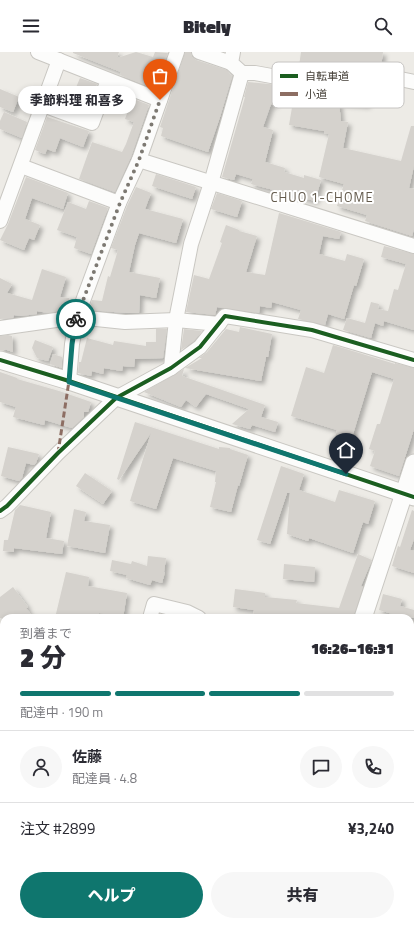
<!DOCTYPE html>
<html lang="ja">
<head>
<meta charset="utf-8">
<style>
	:root { --surface:#fff; --page:#f7f7f7; --text:#2b2b33; --muted:#7c7c81; --line:#e1e1e2; --accent:#0f766e }
	body { margin:0; font-family:"Titillium Web","Noto Sans JP",sans-serif; background:var(--page); color:var(--text); height:100vh; display:flex; flex-direction:column; font-size:15px; white-space:nowrap }
	* { box-sizing:border-box; margin:0 }
	p { font-size:13px; color:var(--muted) }
	.icon { flex:none; width:22px; height:22px; fill:none; stroke:currentColor; stroke-width:2; stroke-linecap:round; stroke-linejoin:round }
	.map { position:relative; flex:1; overflow:hidden }
	.panel { position:absolute; left:0px; top:562px; width:414px; height:312px; display:flex; flex-direction:column; background:var(--surface); border-radius:12px 12px 0 0; box-shadow:0 2px 6px #0003 }
	.panel>* { flex:none }
	.pin { position:absolute; display:grid; place-items:center; width:34px; height:34px; color:#fff; margin:-41px -17px; border-radius:50% 50% 50% 0; rotate:-45deg; box-shadow:0 0 4px #0007 }
	.pin .icon { rotate:45deg }
	.courier { position:absolute; display:grid; place-items:center; width:40px; height:40px; margin:-20px; border:3px solid #0f766e; border-radius:50%; background:#fff; color:#222; box-shadow:0 1px 5px #0007 }
	.bubble { position:absolute; height:28px; border-radius:14px; background:var(--surface); box-shadow:0 2px 6px #0003; font-size:13px; font-weight:800; line-height:28px; text-align:center }
	.overview em { font-style:normal; font-weight:800 }
	.overview div { display:flex; flex-direction:column-reverse }
	.overview { display:flex; align-items:center; justify-content:space-between; height:68px; padding:0 20px }
	h1 { font-size:26px; font-weight:800; line-height:30px }
	.bar { display:grid; grid-template-columns:repeat(4,1fr); gap:6px 4px; align-content:center; height:48px; padding:0 20px }
	.bar i { height:5px; border-radius:3px; background:var(--line) }
	.bar .on { background:var(--accent) }
	.bar p { grid-column:span 4 }
	.line { display:flex; align-items:center; gap:10px; padding:0 20px; border-top:1px solid var(--line) }
	.line div { flex:1 }
	.round { display:grid; place-items:center; flex:none; width:42px; height:42px; border-radius:21px; background:var(--page) }
	.primary-button { display:flex; gap:8px; margin-top:auto; padding:8px 20px }
	.primary-button a { flex:1; height:46px; border-radius:24px; background:var(--accent); color:#fff; font-size:16px; font-weight:800; line-height:46px; text-align:center }
	.primary-button a+a { background:var(--page); color:var(--text) }
	header { display:flex; justify-content:space-between; align-items:center; height:52px; padding:0 20px; background:var(--surface); font-size:18px; font-weight:800 }
	.map>svg:first-child { display:block }
	.building { fill:#d5d2cd; filter:url(#shadow) }
	.lines { fill:none; stroke-linecap:round; stroke-linejoin:round }
	.minor-casing { stroke:#c9c7c2; stroke-width:16 }
	.tertiary-casing { stroke:#c9c7c2; stroke-width:19 }
	.minor { stroke:#fcfcfb; stroke-width:14 }
	.tertiary { stroke:#fcfcfb; stroke-width:17 }
	.rail-casing { stroke:#d7d7d6; stroke-width:4.5 }
	.rail { stroke:#fff; stroke-width:3; stroke-dasharray:9; stroke-linecap:butt }
	.quiet { stroke:#8d6e63; stroke-width:3; stroke-dasharray:6 3; stroke-linecap:butt }
	.cycleway-casing { stroke:#fff; stroke-width:6 }
	.cycleway { stroke:#1b5e20; stroke-width:4 }
	.done { stroke:#7d7972; stroke-width:4; stroke-dasharray:0 7.2 }
	.route { stroke:#0f766e; stroke-width:5 }
	.labels { text-anchor:middle; dominant-baseline:central; stroke-width:4; stroke-linejoin:round; paint-order:stroke }
	.neighbourhood-label { font-size:13px; letter-spacing:1px; fill:#635a4c; stroke:#fff }
	.key { fill:#fff; stroke:#c6c4c2; stroke-width:1 }
	.key-label { font-size:11px; fill:#413c34 }
</style>
</head>
<body>
<header><svg class="icon" aria-label="menu" viewBox="0 0 24 24"><path d="M4 6h16M4 12h16M4 18h16"/></svg>Bitely<svg class="icon" aria-label="search" viewBox="0 0 24 24"><circle cx="10" cy="10" r="6"/><path d="M15 15l6 6"/></svg></header>
<div class="map">
<svg width="414" height="874" viewBox="0 0 414 874">
	<defs>
		<filter id="shadow"><feDropShadow dx="3.5" dy="3.5" stdDeviation="2" flood-color="#0004"/></filter>
	</defs>
	<rect width="100%" height="100%" fill="#edebe6"/>
	<g class="building">
		<path d="M73,0H119L117,6L136,0L153,5L155,0L168,1L155,37L120,23L121,20L73,1Z"/>
		<path d="M185,0H191L192,5L196,8L227,18L232,25L220,65L208,100L161,84L163,76L160,75Z"/>
		<path d="M301,0H383L381,15L341,11L299,14Z"/>
		<path d="M80,26L97,32L87,59L69,52Z"/>
		<path d="M342,28L396,35L394,49L368,45L367,53L339,51L341,69L348,70L343,96L401,109L411,74H414V114L409,136L414,137V177L412,184L365,169L367,163L337,154L344,132L319,125L329,82L324,81V79L289,73L296,32Z"/>
		<path d="M248,30L279,33L274,53L271,52L263,75L273,78L265,110L285,116L284,120L304,126V123L321,128L315,149L251,132L253,127L236,122L234,128L222,125L245,45H244Z"/>
		<path d="M0,37L19,45L13,60L0,55Z"/>
		<path d="M113,39L149,53L131,105L115,140L79,127L92,90L122,100L126,92L134,70L125,67L129,56L109,49Z"/>
		<path d="M4,60L27,70L22,86L0,77V69Z"/>
		<path d="M47,65L89,79L83,95L60,86L55,100L47,97L45,102L35,98Z"/>
		<path d="M156,122L196,135L192,147L152,134Z"/>
		<path d="M26,125L68,141L63,157L32,146L25,167L40,173L34,188L29,186L24,198L0,188L8,172Z"/>
		<path d="M136,135L151,141L145,157L183,167L176,191L139,181L135,193L129,220L160,226L156,246L140,243L139,261H126L89,258L92,248L102,249L108,224L110,225L118,198L111,196L127,154Z"/>
		<path d="M217,141L242,149L237,165L211,157Z"/>
		<path d="M89,149L108,156L91,202L74,196L77,185L57,178L68,150L86,157Z"/>
		<path d="M279,161L341,180L339,187L323,184L319,202L345,209L347,202L364,207L356,234L354,233L344,267L328,262L325,273L298,267L301,258L272,250L271,256L260,254L259,261L217,255L215,263L186,260L194,223L209,227L222,191L220,190L226,173L239,178V179L257,184L246,220L265,223Z"/>
		<path d="M384,194L414,202V278L384,269L383,274L375,271L371,286L343,278L347,266L365,271L371,250L379,252L378,257L388,259L394,237L398,238L406,212L381,205Z"/>
		<path d="M42,217L66,225L60,245L69,246L68,258L48,261L37,259V262L21,264L14,263L13,266L0,267V226L12,232L7,241L32,248Z"/>
		<path d="M240,275L272,282L268,305H266L261,329L185,316L202,306H199L207,300L226,277L239,280Z"/>
		<path d="M156,277H167L163,306L135,307L134,315L123,314L122,319L104,316L103,322L92,319L91,324L78,321L79,310H81L87,286L113,293L114,289L146,294V290H156Z"/>
		<path d="M184,277L202,279L194,289L181,298Z"/>
		<path d="M8,283L12,284L13,300L4,297V299L0,298V284Z"/>
		<path d="M35,288L53,295L48,309L37,306L32,296Z"/>
		<path d="M333,293L395,312V311L414,316V377L399,424L370,414L375,399L369,397L377,372H380L394,327L372,320L346,405L331,400L337,378L291,364L306,315L324,321Z"/>
		<path d="M53,302L62,305V316L50,312Z"/>
		<path d="M184,317L182,324L265,353L261,365L278,370L275,380L252,373L250,377L232,372L249,357L206,342L196,355L186,348L181,355L144,340Z"/>
		<path d="M0,320L17,326V327L59,339L91,350L88,360H84V365L72,376L45,368L44,373L13,365L16,355L0,350Z"/>
		<path d="M135,370L219,397V395L230,396V397L248,403L239,434L238,433L231,460L210,455L216,430H215L216,419L173,406L156,457L130,449L151,381L119,428L117,427Z"/>
		<path d="M8,395L39,402L36,411L34,413L26,411L22,426L19,429L1,424Z"/>
		<path d="M281,414L304,422L299,438L335,450L339,438L375,449L368,472L363,470L353,501L309,486L308,489L287,482L290,441H287L270,492L257,488Z"/>
		<path d="M85,421L112,439L103,452L76,434Z"/>
		<path d="M20,453L51,460L46,486L64,489L62,502L14,496V500L3,499L4,488H8L15,458Z"/>
		<path d="M74,457L86,460L84,469L110,473L105,501L67,494Z"/>
		<path d="M412,458L414,459V487L410,498L414,499V521L392,514L398,494L400,495Z"/>
		<path d="M358,502L372,508L361,534L363,535L353,566H253L254,558L233,555L235,537L265,541V545L297,548L296,551L339,556Z"/>
		<path d="M148,504L166,506L164,520H165L162,531L152,528L150,533L126,526L127,523L110,519L112,508L131,512L132,509L147,514Z"/>
		<path d="M284,512L315,515L314,530L283,527Z"/>
		<path d="M66,520L89,525L88,534L127,541L123,566L99,561L98,566H55Z"/>
		<path d="M13,535L28,555L26,556L34,566H0V545Z"/>
		<path d="M383,542L402,547L400,554L414,558V566H407L379,558Z"/>
	</g>
	<g class="lines">
		<g class="minor-casing">
			<g id="minor">
				<path d="M38,0L160,48"/>
				<path d="M199,0L231,11"/>
				<path d="M242,21H255L277,25L342,19L386,24L414,30"/>
				<path d="M43,53L92,71L108,28"/>
				<path d="M139,108L414,194"/>
				<path d="M21,114L119,151"/>
				<path d="M0,169L59,8"/>
				<path d="M0,276L77,265L125,270L176,268L219,272"/>
				<path d="M171,316L176,268L191,192L211,131L242,21L231,11L233,0"/>
				<path d="M69,329L72,292L77,265L119,151L139,108L177,0"/>
				<path d="M0,459L7,454L58,401L116,346L171,316L200,295L225,264L312,278L414,308"/>
				<path d="M150,566L154,552L187,560L199,566"/>
				<path d="M0,682L4,681"/>
				<path d="M0,853L4,854"/>
			</g>
		</g>
		<g class="tertiary-casing">
			<g id="tertiary">
				<path d="M0,308L69,329L414,445"/>
				<path d="M363,566L414,411"/>
				<path d="M0,615L4,620"/>
				<path d="M229,870L232,874"/>
				<path d="M269,874L271,870"/>
			</g>
		</g>
		<use href="#minor" class="minor"/>
		<use href="#tertiary" class="tertiary"/>
		<g class="rail-casing">
			<g id="rail">
				<path d="M0,818L4,822"/>
				<path d="M51,870L55,874"/>
			</g>
		</g>
		<use href="#rail" class="rail"/>
		<path class="quiet" d="M58,401L69,329"/>
		<g class="cycleway-casing">
			<g id="cycleway">
				<path d="M0,308L69,329L414,445"/>
				<path d="M0,459L7,454L58,401L116,346L171,316L200,295L225,264L312,278L414,308"/>
			</g>
		</g>
		<use href="#cycleway" class="cycleway"/>
	</g>
	<g class="lines">
		<path class="done" d="M76,267L120,151L139,108L160,48"/>
		<path class="route" d="M76,267L72,292L69,330L346,422"/>
	</g>
	<g class="labels">
		<g class="neighbourhood-label">
			<text x="322" y="145">CHUO 1-CHOME</text>
		</g>
	</g>
	<rect x="272" y="10" width="132" height="46" rx="6" class="key"/>
	<rect x="280" y="22" width="18" height="4" fill="#1b5e20"/>
	<rect x="280" y="40" width="18" height="4" fill="#8d6e63"/>
	<g class="key-label">
		<text x="305" y="28">自転車道</text>
		<text x="305" y="46">小道</text>
	</g>
</svg>
<div class="pin" style="left:160px;top:48px;background:#ea580c"><svg class="icon" aria-label="bag" viewBox="0 0 24 24"><path d="M5 8h14l-1 12H6zM9 8a3 3 0 0 1 6 0"/></svg></div>
<div class="pin" style="left:346px;top:422px;background:#1f2937"><svg class="icon" aria-label="home" viewBox="0 0 24 24"><path d="M3 11l9-7 9 7M6 9v11h12V9"/></svg></div>
<div class="courier" style="left:76px;top:267px"><svg class="icon" aria-label="bike" viewBox="0 0 24 24"><circle cx="6" cy="16" r="4"/><circle cx="18" cy="16" r="4"/><path d="M6 16l4-8h5l3 8M10 8l3 8H6M13 5h3"/></svg></div>
<div class="bubble" style="left:18px;top:34px;width:118px">季節料理 和喜多</div>
<section class="panel">
<div class="overview"><div><h1>2 分</h1><p>到着まで</p></div><em>16:26–16:31</em></div>
<div class="bar"><i class="on"></i><i class="on"></i><i class="on"></i><i></i><p>配達中 · 190 m</p></div>
<div class="line" style="height:72px"><a class="round"><svg class="icon" aria-label="person" viewBox="0 0 24 24"><circle cx="12" cy="8" r="4"/><path d="M4 21q1-7 8-7t8 7"/></svg></a><div><b>佐藤</b><p>配達員 · 4.8</p></div><a class="round"><svg class="icon" aria-label="chat" viewBox="0 0 24 24"><path d="M4 5h16v11H9l-5 4z"/></svg></a><a class="round"><svg class="icon" aria-label="phone" viewBox="0 0 24 24"><path d="M5 4h4l2 5-3 2q2 4 5 5l2-3 5 2v4C11 20 4 13 5 4z"/></svg></a></div>
<div class="line" style="height:52px"><div>注文 #2899</div><b>¥3,240</b></div>
<div class="primary-button"><a>ヘルプ</a><a>共有</a></div>
</section>
</div>
</body>
</html>
